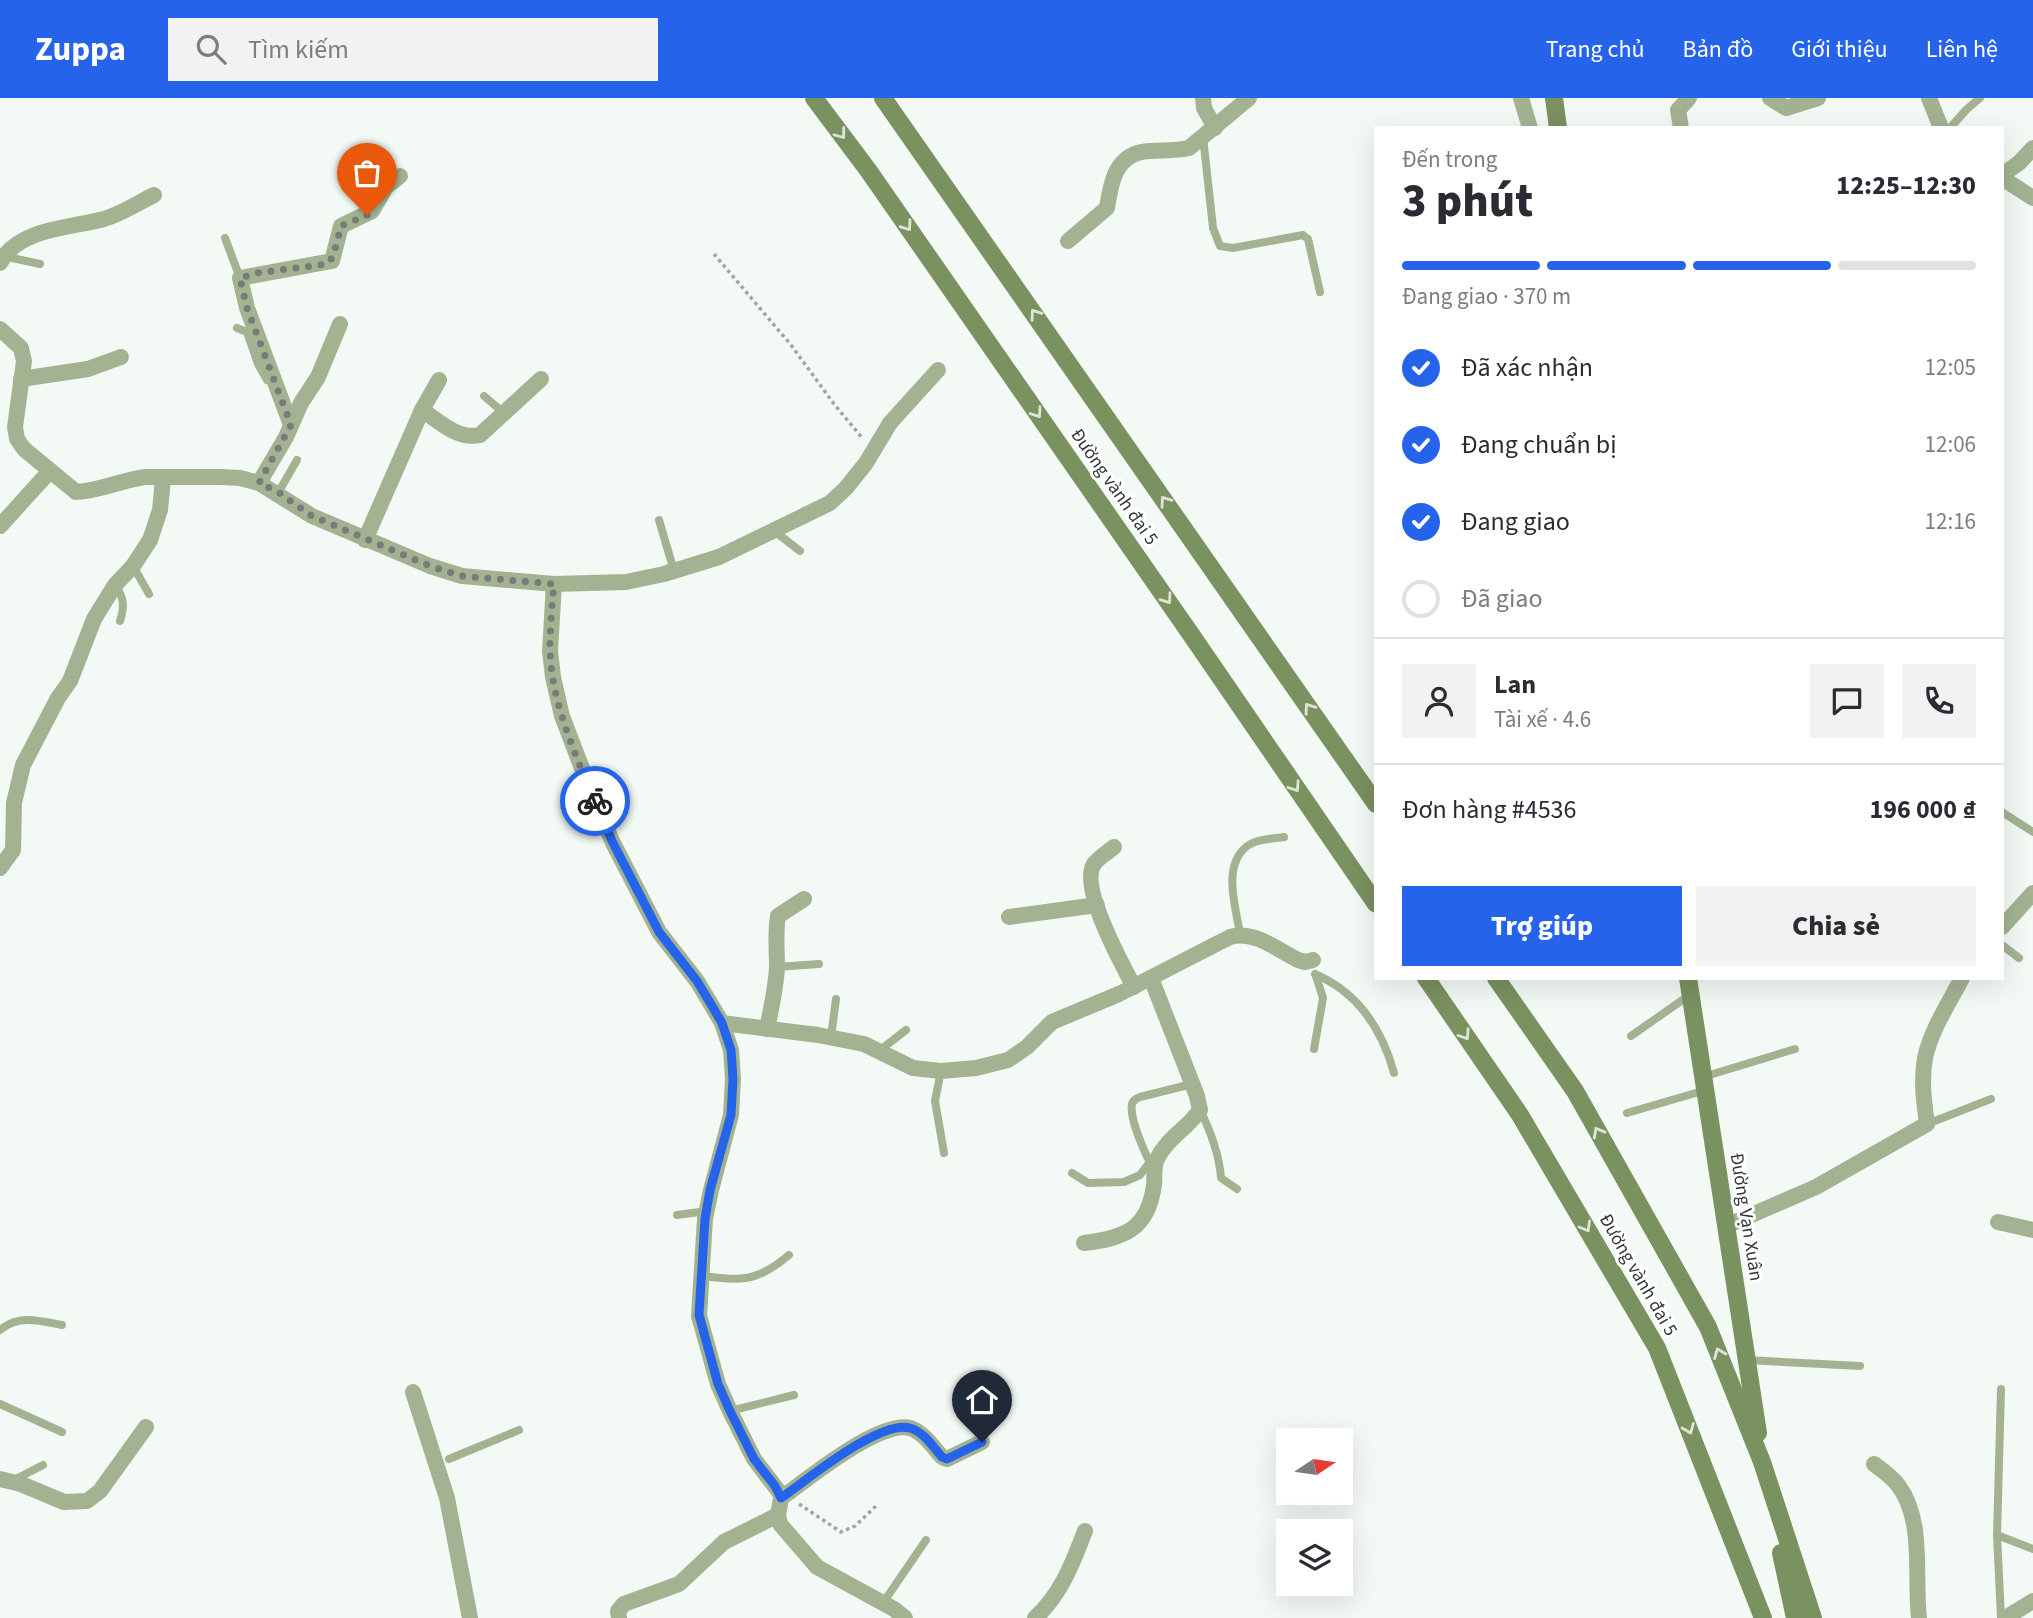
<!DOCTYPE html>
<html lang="vi">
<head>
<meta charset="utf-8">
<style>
	:root { --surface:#fff; --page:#f2f2f3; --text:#2b2b33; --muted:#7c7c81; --line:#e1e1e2; --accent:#2563eb }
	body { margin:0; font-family:"Source Sans 3",sans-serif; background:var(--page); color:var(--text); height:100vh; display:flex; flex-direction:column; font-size:26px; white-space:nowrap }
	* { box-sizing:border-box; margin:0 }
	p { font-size:23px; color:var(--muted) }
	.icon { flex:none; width:38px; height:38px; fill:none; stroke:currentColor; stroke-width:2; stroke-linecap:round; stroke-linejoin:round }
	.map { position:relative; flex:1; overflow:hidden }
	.side { position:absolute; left:1374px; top:28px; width:630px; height:854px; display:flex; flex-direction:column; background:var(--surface); border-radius:0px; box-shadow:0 7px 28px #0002 }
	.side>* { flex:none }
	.needle { width:46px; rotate:77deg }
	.tools { position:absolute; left:1276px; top:1330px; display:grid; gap:14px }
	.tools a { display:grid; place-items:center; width:77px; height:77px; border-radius:0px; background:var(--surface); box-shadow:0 7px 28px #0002; font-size:35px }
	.pin { position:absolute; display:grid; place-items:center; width:60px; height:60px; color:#fff; margin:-72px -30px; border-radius:50% 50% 50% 0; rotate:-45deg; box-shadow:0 0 7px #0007 }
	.pin .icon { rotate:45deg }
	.courier { position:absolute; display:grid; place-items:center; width:70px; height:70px; margin:-35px; border:5px solid #2563eb; border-radius:50%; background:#fff; color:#222; box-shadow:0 2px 9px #0007 }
	.head em { font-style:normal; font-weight:800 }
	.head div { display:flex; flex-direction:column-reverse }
	.head { display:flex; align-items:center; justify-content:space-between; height:119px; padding:0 28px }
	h1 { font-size:46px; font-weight:800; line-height:52px }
	.bar { display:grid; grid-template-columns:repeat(4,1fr); gap:10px 7px; align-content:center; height:84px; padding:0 28px }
	.bar i { height:9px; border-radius:5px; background:var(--line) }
	.bar .current { background:var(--accent) }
	.bar p { grid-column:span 4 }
	.line { display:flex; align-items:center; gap:18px; padding:0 28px; border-top:2px solid var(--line) }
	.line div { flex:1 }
	.round { display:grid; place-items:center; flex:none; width:74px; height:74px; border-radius:0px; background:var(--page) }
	ol { padding:0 28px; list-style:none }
	li { display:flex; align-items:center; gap:21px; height:77px }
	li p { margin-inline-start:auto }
	li .icon { padding:7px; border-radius:50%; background:var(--accent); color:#fff; stroke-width:4 }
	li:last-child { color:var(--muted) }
	li i { width:38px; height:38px; border:4px solid var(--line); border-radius:50% }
	.cta { display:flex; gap:14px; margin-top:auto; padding:14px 28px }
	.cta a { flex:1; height:80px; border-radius:0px; background:var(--accent); color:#fff; font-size:28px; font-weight:800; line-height:80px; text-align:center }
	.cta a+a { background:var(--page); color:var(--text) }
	header { display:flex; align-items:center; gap:42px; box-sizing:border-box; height:98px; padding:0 35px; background:var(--accent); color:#fff }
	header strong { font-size:33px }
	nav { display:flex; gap:38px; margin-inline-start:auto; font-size:24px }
	.search { width:490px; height:63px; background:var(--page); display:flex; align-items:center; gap:18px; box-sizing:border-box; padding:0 24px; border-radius:0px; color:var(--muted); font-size:26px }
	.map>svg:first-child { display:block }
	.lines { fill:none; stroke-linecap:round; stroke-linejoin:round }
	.path { stroke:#a1a6a4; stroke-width:3.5; stroke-dasharray:3.5 3.5; stroke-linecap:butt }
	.service { stroke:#a3b392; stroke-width:8 }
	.minor { stroke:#a3b392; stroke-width:16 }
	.secondary { stroke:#7a9160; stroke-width:18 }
	.oneway { stroke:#dee4d7 }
	.done { stroke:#787b79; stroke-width:7; stroke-dasharray:0 12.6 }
	.route { stroke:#2563eb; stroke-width:9 }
	.labels { text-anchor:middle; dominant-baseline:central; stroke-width:6; stroke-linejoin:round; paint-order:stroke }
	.street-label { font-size:19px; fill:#353736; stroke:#fff }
</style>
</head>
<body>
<header>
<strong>Zuppa</strong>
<div class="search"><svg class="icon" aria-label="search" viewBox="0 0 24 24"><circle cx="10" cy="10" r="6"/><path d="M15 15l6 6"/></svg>Tìm kiếm</div>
<nav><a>Trang chủ</a><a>Bản đồ</a><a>Giới thiệu</a><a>Liên hệ</a></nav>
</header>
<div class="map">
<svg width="2033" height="1520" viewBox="0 0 2033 1520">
	<rect width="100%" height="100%" fill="#f3faf6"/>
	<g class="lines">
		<g class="path">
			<path d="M714,156L791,247L834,306L863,341"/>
			<path d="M799,1406L841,1434L855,1428L876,1408"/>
		</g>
		<g class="service">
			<path d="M1950,30L1967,11L1980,0"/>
			<path d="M1203,39L1213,130L1220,148L1233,150L1303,137L1308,141L1320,194"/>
			<path d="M225,140L240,180"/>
			<path d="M3,158L40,166"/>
			<path d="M237,230L247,234L258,266L267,282"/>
			<path d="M484,298L505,316"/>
			<path d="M278,395L297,362"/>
			<path d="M659,422L674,473"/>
			<path d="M773,432L800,453"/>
			<path d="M133,468L149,496"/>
			<path d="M115,487C124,500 125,507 120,523"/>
			<path d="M2002,714L2033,734"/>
			<path d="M1240,836C1236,810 1222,769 1246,749C1256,741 1271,741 1284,739"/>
			<path d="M2002,847L2019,860"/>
			<path d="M777,869L819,866"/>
			<path d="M1315,876C1359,895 1382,931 1394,975"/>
			<path d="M1631,938L1691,896"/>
			<path d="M831,939L836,901"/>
			<path d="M1314,951L1323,900L1316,878"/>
			<path d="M879,953L906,932"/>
			<path d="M941,973L935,1003L944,1055"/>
			<path d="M1703,979L1795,951"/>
			<path d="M1200,1012C1211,1034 1219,1055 1221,1080L1237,1091"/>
			<path d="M1627,1015L1706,992"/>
			<path d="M1927,1026L1991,1001"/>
			<path d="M1153,1071C1146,1057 1129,1021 1132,1006C1133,1002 1136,1001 1140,999L1192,986"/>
			<path d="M1072,1075L1088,1085L1124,1084L1140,1077L1150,1064"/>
			<path d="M677,1117L707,1113"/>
			<path d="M703,1178C742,1183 757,1184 789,1157"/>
			<path d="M0,1232C19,1216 40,1223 62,1227"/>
			<path d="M1747,1262L1860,1268"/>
			<path d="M2001,1291L1997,1437L2001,1520"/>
			<path d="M0,1306L62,1334"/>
			<path d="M730,1313L794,1297"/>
			<path d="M449,1361L519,1332"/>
			<path d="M14,1382L43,1367"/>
			<path d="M1997,1437L2033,1451"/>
			<path d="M883,1505L926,1442"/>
		</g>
		<g class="minor">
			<path d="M1203,0L1204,10L1215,30"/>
			<path d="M1521,0L1530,30"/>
			<path d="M1770,0L1786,10L1818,0"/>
			<path d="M1929,0L1941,30"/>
			<path d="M1681,30L1678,12L1689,0"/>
			<path d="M2002,77L2019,65L2033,50"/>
			<path d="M2002,80L2033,100"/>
			<path d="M1068,143L1107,110C1111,83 1116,55 1149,53C1163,52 1176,53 1189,50L1249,0"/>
			<path d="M0,165C18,130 71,130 104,121C121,116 138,105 154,97"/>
			<path d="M0,231L21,250L24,263L15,329L17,341L24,351L76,394C100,393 122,382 145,379H221L240,380L259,385L312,418L430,468L462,478L554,486L626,484L664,476L719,459L830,405L846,390L866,365L890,325L938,272"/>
			<path d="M21,281L88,271L121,259"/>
			<path d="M422,312C440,324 458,342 480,337L541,281"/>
			<path d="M291,327L247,210L240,180L332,163L341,128L372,113L386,89L400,78"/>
			<path d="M259,385L286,339L301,305L318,279L340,226"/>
			<path d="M0,428L50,373"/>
			<path d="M365,442L422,312L439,282"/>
			<path d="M554,486L550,553L553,579L562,618L588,686L612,743L659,834L697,883L712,908L722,925L731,952L733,981L731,1017L711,1092L705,1121L699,1218L718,1286L730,1313L754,1361L780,1395L781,1400L778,1417L780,1426L817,1469L894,1511L905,1520"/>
			<path d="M1114,749C1108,754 1098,760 1094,766C1079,789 1122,866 1134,889"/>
			<path d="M0,770L13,752L14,705L23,667L58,600L70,583L94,521L115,487L133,468L150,442L160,412L163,381"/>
			<path d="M1009,819L1097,807"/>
			<path d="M2002,829L2033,795"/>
			<path d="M722,925L818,937L864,946L913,970L941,973L976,970L1008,962L1027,949L1052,924L1119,896L1230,839C1254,832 1276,851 1298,862L1305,864L1313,862"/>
			<path d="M767,931C771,911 776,890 777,869C777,852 775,835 778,818L804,801"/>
			<path d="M1998,1124L2033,1132"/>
			<path d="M1726,1128L1816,1089L1927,1026C1924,1004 1921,982 1925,960C1931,932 1949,905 1962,880"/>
			<path d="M1084,1145C1124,1140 1148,1132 1154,1087C1155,1078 1153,1069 1157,1061C1167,1040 1188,1030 1200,1012L1197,998L1151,880"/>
			<path d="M413,1294L447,1400L470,1520"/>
			<path d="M1874,1366C1882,1372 1892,1379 1898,1387C1925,1422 1914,1480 1919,1520"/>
			<path d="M0,1381L21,1386L64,1404L87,1403L100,1393L146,1329"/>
			<path d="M781,1400C807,1382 879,1322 910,1330C923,1334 933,1349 942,1359L947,1361L982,1344"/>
			<path d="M619,1520L618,1513L624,1506L679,1486L724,1444L778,1417"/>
			<path d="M1035,1520C1061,1497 1073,1464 1085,1433"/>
			<path d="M2005,1520L2033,1503"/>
		</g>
		<g class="secondary">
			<path d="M814,0L868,72L1190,535L1376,806"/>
			<path d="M883,0L1376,706"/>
			<path d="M1554,0L1558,30"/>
			<path d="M1426,880L1520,1017L1657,1250L1763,1520"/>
			<path d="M1496,880L1575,993L1708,1229L1762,1364L1813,1520"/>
			<path d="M1688,880L1758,1335"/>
			<path d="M1781,1455L1795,1520"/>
		</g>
	</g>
	<defs><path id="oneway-chevron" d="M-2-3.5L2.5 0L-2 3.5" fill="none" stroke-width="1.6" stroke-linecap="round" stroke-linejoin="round" transform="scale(1.75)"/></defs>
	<g class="oneway">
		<use href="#oneway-chevron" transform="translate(841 36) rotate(53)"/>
		<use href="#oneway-chevron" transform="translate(907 128) rotate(55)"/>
		<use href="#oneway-chevron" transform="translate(1035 216) rotate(-125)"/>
		<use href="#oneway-chevron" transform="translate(1037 315) rotate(55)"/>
		<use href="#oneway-chevron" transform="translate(1165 403) rotate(-125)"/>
		<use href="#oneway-chevron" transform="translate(1167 501) rotate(55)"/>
		<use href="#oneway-chevron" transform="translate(1309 610) rotate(-125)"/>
		<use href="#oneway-chevron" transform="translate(1295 689) rotate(56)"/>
		<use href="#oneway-chevron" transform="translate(1465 937) rotate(56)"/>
		<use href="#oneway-chevron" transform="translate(1598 1034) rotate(-119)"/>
		<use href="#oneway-chevron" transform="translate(1586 1129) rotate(60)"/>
		<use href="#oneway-chevron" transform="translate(1719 1255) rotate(-112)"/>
		<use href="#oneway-chevron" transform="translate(1689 1331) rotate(68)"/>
	</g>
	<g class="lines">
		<path class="done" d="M367,117L341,128L333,159L327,166L257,175L240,180L247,210L291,327L259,385L278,394L312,418L430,468L462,478L554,486C552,507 550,530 550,551C551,603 575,656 595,703"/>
		<path class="route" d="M595,703L612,743L659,834L697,883L712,908L722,925L731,952L733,981L731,1017L710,1092L705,1121L699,1217L718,1286L730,1313L754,1361L775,1388L781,1400C807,1382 879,1322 910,1330C924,1334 933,1349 942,1359L947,1361L982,1344"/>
	</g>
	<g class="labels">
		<g class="street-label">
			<text transform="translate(1114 389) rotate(55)">Đường vành đai 5</text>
			<text transform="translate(1746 1119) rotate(81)">Đường Vạn Xuân</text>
			<text transform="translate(1638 1177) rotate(60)">Đường vành đai 5</text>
		</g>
	</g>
</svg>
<div class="tools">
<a><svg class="needle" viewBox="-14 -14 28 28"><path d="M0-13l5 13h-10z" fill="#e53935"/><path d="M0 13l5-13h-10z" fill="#7c7c81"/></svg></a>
<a><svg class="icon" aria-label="layers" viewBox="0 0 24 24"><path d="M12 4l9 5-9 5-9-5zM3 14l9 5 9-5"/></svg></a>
</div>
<div class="pin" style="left:367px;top:117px;background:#ea580c"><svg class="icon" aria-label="bag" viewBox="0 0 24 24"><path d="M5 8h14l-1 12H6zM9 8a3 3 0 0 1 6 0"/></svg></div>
<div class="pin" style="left:982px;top:1344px;background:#1f2937"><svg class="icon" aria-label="home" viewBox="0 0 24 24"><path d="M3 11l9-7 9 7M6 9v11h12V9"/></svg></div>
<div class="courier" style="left:595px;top:703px"><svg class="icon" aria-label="bike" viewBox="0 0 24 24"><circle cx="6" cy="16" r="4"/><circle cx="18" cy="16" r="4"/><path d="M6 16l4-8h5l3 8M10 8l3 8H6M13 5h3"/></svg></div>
<section class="side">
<div class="head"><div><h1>3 phút</h1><p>Đến trong</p></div><em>12:25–12:30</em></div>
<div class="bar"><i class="current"></i><i class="current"></i><i class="current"></i><i></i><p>Đang giao · 370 m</p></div>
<ol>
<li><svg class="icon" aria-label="check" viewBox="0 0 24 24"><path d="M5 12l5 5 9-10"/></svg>Đã xác nhận<p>12:05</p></li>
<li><svg class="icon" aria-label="check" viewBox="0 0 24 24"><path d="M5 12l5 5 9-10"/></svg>Đang chuẩn bị<p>12:06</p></li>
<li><svg class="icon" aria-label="check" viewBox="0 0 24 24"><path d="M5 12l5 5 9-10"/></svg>Đang giao<p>12:16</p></li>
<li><i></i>Đã giao</li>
</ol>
<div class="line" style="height:126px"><a class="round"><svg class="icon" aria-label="person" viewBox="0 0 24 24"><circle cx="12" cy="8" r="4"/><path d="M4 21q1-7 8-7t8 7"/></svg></a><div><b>Lan</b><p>Tài xế · 4.6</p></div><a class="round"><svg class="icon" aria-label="chat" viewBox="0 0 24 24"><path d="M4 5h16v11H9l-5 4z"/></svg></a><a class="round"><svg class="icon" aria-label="phone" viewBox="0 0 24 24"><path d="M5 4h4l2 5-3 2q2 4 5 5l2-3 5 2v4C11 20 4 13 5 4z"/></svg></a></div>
<div class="line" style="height:91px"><div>Đơn hàng #4536</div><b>196 000 ₫</b></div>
<div class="cta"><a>Trợ giúp</a><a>Chia sẻ</a></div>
</section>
</div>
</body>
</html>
